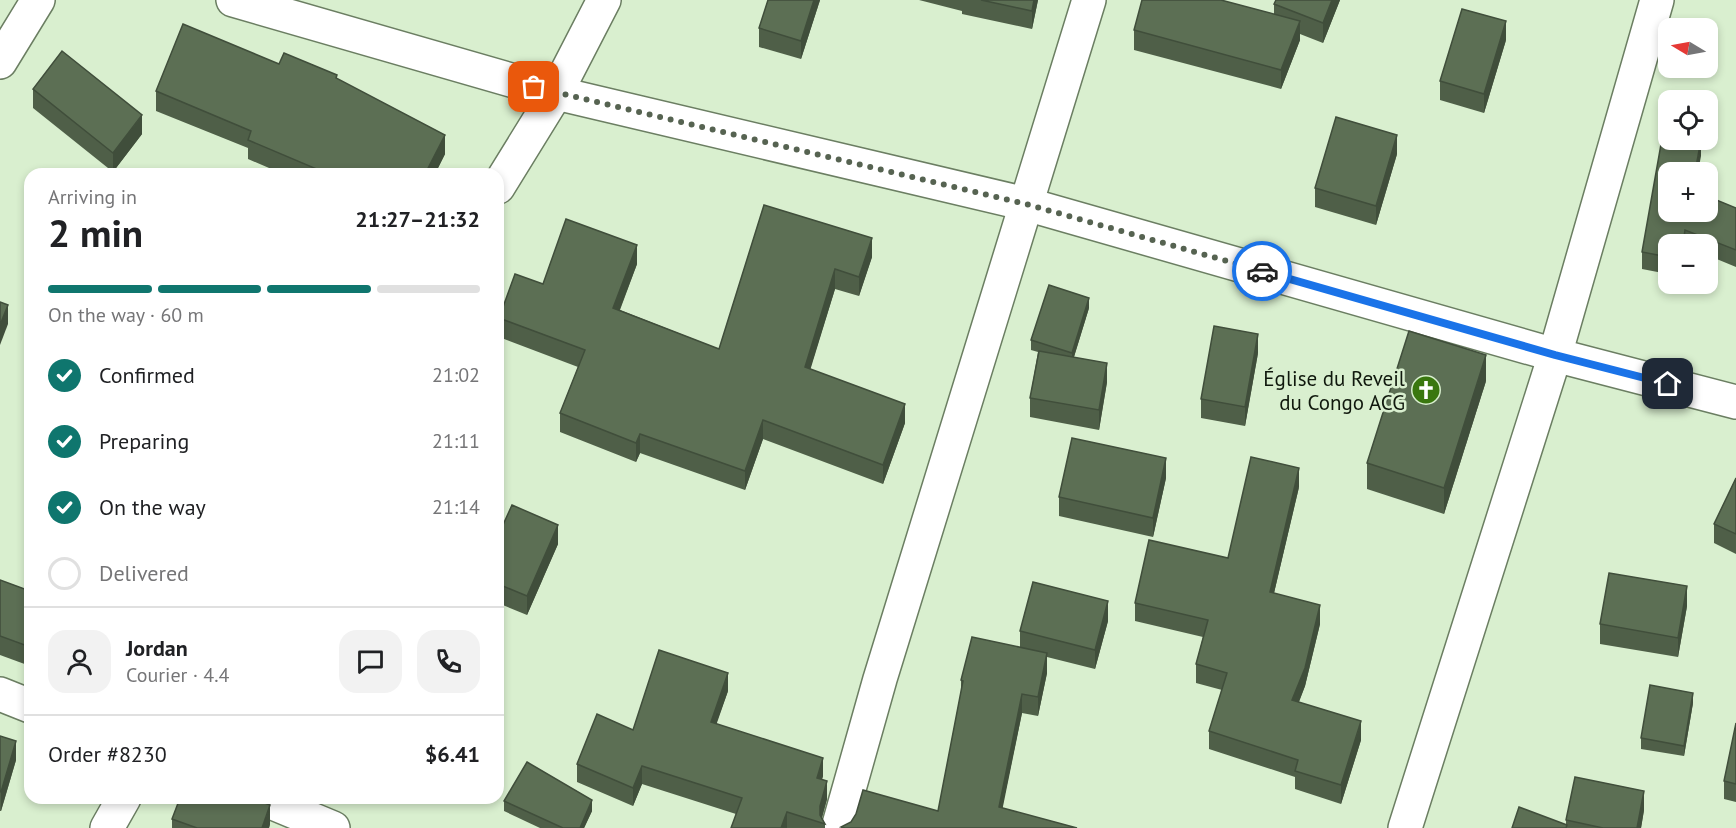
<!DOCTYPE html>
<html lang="en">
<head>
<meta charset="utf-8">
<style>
	:root { --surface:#fff; --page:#f2f2f2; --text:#202124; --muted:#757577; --line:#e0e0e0; --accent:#0f766e }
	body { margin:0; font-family:"PT Sans",sans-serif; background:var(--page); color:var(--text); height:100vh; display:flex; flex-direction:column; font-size:22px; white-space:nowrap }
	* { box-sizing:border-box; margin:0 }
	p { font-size:20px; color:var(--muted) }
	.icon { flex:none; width:33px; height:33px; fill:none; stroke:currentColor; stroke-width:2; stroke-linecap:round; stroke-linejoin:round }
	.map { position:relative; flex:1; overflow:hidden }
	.panel { position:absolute; left:24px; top:168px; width:480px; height:636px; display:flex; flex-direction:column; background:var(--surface); border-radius:18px; box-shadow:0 3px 9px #0003 }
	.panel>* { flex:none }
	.needle { width:39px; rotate:280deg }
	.buttons { position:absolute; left:1658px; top:18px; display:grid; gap:12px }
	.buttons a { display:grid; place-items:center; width:60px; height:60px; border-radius:12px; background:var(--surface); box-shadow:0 3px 9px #0003; font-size:30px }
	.pin { position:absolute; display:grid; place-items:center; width:51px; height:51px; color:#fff; margin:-26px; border-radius:12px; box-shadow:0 3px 9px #0006 }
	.courier { position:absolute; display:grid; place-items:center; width:60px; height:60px; margin:-30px; border:4px solid #1a73e8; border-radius:50%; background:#fff; color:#222; box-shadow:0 2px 8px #0007 }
	.overview em { font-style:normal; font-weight:700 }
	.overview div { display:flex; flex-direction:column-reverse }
	.overview { display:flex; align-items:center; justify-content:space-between; height:102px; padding:0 24px }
	h1 { font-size:39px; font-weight:700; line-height:45px }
	.bar { display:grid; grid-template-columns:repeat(4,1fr); gap:9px 6px; align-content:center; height:72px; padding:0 24px }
	.bar i { height:8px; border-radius:4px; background:var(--line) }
	.bar .active { background:var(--accent) }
	.bar p { grid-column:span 4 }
	.line { display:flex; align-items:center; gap:15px; padding:0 24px; border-top:2px solid var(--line) }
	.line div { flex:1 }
	.round { display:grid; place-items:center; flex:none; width:63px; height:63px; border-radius:18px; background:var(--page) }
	ol { padding:0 24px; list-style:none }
	li { display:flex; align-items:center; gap:18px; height:66px }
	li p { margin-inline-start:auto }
	li .icon { padding:6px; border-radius:50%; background:var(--accent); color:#fff; stroke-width:4 }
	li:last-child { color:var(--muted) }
	li i { width:33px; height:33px; border:3px solid var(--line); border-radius:50% }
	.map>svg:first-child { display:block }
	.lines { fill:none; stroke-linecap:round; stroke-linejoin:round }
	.minor-casing { stroke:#6b7e62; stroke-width:36 }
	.tertiary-casing { stroke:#6b7e62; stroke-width:36 }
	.minor { stroke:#fff; stroke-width:33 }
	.tertiary { stroke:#fff; stroke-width:33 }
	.wall { fill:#4f5f48 }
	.shaded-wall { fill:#404e3b }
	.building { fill:#5c6f54; stroke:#404e3b; stroke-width:1.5 }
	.done { stroke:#566351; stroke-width:6; stroke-dasharray:0 10.8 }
	.route { stroke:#1a73e8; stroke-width:8 }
	.labels { text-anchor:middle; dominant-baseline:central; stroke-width:5; stroke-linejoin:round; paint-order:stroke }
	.poi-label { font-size:21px; fill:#10180d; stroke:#d9efcf; text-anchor:end }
</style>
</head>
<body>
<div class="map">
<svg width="1736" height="828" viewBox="0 0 1736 828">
	<rect width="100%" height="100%" fill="#d9efcf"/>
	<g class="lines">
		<g class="minor-casing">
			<g id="minor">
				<path d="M233,0L556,93L1026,204L1555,355L1736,402"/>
				<path d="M498,187L556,93L604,0"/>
				<path d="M107,828L124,798"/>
				<path d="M838,828L880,679L1089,0"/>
				<path d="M1405,828L1555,355L1657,0"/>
			</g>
		</g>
		<g class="tertiary-casing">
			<g id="tertiary">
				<path d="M0,62L38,0"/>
				<path d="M0,694L30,706"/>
				<path d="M261,798L333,828"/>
			</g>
		</g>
		<use href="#minor" class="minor"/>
		<use href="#tertiary" class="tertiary"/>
	</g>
	<g class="wall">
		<path d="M768,0H820L801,59L759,47V28Z"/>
		<path d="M919,0H1038L1032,29L962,14V11Z"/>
		<path d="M1276,0H1340L1323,43L1300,34V40L1281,89L1134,50V30L1274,14V4Z"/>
		<path d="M1506,40L1484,113L1440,100V81Z"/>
		<path d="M279,64L337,79L445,154L435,174H283L248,159V148L156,111V91Z"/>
		<path d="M33,89L142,134L113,172L33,108Z"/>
		<path d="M1397,154L1376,225L1315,207V188Z"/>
		<path d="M1701,156L1668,212L1736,208V267L1707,255V244H1668V274L1642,269V252Z"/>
		<path d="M764,205L872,257L859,296L835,289L810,369L905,423L883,484L763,439L745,490L640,453L636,462L560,432V413L578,367L499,337V318L543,284L637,264L620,310L719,349Z"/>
		<path d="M1089,308L1074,357L1107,382L1099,430L1030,417V398L1038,352L1031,350V340Z"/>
		<path d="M1258,353L1245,426L1201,418V399Z"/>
		<path d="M1486,381L1444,514L1367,489V463Z"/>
		<path d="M1166,478L1153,537L1059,516V497Z"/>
		<path d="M1736,478V554L1714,543V524Z"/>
		<path d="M1299,487L1274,593L1320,624L1305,686L1299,702L1361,740L1341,804L1295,789V777L1209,749V731L1222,690L1196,683V664L1203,637L1135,621V603L1228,558Z"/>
		<path d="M498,536L558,544L527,615L498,603Z"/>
		<path d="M0,580L30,591V666L0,655Z"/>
		<path d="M1687,606L1678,657L1600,644V624Z"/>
		<path d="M1108,621L1095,669L1047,657V673L1038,716L1022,713L1002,808L1077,828H841V827L938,811L961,691V680L1020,647V631Z"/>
		<path d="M728,691L716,724L823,776L822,779L827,799L822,818L825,824V828H731L736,814L642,784L633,806L577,782V764L633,730Z"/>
		<path d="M1693,703L1684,756L1641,749V738Z"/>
		<path d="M1736,723V802L1724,799V781Z"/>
		<path d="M0,736L16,760L1,811H0Z"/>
		<path d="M504,801L592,811L584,828H540L504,811Z"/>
		<path d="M1644,810L1641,828H1512L1566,824V820Z"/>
		<path d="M172,819L270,824L269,828H172Z"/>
	</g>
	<g class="shaded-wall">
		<path d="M814,0H820L801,59V41Z"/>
		<path d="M1034,0H1038L1032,29V11Z"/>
		<path d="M1332,0H1340L1323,43V23Z"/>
		<path d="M1300,21V40L1281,89V70Z"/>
		<path d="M1506,21V40L1484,113V94Z"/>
		<path d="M142,115V134L113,172V153Z"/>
		<path d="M445,135V154L435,174H425Z"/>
		<path d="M1397,135V154L1376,225V206Z"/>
		<path d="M1701,140V156L1698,172H1695Z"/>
		<path d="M1685,230V244H1683Z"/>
		<path d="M872,238V257L859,296V277Z"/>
		<path d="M637,245V264L613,327V308Z"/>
		<path d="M835,269V289L805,387V367Z"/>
		<path d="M1089,298V308L1072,363V353Z"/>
		<path d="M8,305V324L0,345V325Z"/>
		<path d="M1258,334V353L1245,426V407Z"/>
		<path d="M1486,355V381L1444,514V488Z"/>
		<path d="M1107,363V382L1099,430V410Z"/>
		<path d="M905,404V423L883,484V465Z"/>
		<path d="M763,420V439L745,490V471Z"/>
		<path d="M640,434V453L636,462V443Z"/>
		<path d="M1166,458V478L1153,537V518Z"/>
		<path d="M1299,468V487L1270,610V592Z"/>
		<path d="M558,525V544L527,615V596Z"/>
		<path d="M1687,586V606L1678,657V638Z"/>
		<path d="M1108,601V621L1095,669V650Z"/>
		<path d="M1320,605V624L1305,686L1292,719V700Z"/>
		<path d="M1047,653V673L1038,716V697Z"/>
		<path d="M728,673V691L711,740V722Z"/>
		<path d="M1693,693V703L1684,756V746Z"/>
		<path d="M1022,694V713L999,826V807Z"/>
		<path d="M1361,721V740L1341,804V785Z"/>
		<path d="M16,741V760L1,811V792Z"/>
		<path d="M823,758V776L817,796V778Z"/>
		<path d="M642,766V784L633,806V788Z"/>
		<path d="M827,781V799L820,824V806Z"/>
		<path d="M1644,791V810L1641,828H1637Z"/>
		<path d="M592,800V811L584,828H580Z"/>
		<path d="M270,805V824L269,828H262Z"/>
		<path d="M787,812V828H781Z"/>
	</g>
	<g class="building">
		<path d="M768,0H814L801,41L759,28Z"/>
		<path d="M981,0H1034L1032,11Z"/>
		<path d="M1142,0H1221L1300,21L1281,70L1134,30Z"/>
		<path d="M1276,0H1332L1323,23L1274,4Z"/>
		<path d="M1462,9L1506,21L1484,94L1440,81Z"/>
		<path d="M183,24L279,64L284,53L337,75L336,78L445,135L425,174H325L326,173L248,140L251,131L156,91Z"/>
		<path d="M62,51L142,115L113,153L33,89Z"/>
		<path d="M1336,117L1397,135L1376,206L1315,188Z"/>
		<path d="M1663,133L1668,134V140H1701L1695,172H1668V212H1707V196L1736,208V250L1685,230L1683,244H1668V257L1642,252Z"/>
		<path d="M764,205L872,238L859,277L835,269L805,367L905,404L883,465L763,420L745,471L640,434L636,443L560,413L585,350L499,318L515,274L543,284L566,219L637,245L613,308L719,349Z"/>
		<path d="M1049,285L1089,298L1072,353L1031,340Z"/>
		<path d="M0,302L8,305L0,325Z"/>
		<path d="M1214,326L1258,334L1245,407L1201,399Z"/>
		<path d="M1409,331L1486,355L1444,488L1367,463Z"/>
		<path d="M1039,351L1107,363L1099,410L1030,398Z"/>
		<path d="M1072,438L1166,458L1153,518L1059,497Z"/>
		<path d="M1251,457L1299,468L1270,592L1320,605L1305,668L1292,700L1361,721L1341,785L1295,771L1298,760L1209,731L1227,673L1196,664L1208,620L1135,603L1149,540L1228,558Z"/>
		<path d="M1736,478V534L1714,524Z"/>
		<path d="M512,505L558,525L527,596L498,584V536Z"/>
		<path d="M1609,573L1687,586L1678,638L1600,624Z"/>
		<path d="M0,580L30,591V647L0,636Z"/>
		<path d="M1033,582L1108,601L1095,650L1020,631Z"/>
		<path d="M972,637L1047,653L1038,697L1022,694L999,807L1077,828H845L841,827L851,822L856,814L863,790L938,811L963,681L961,680Z"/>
		<path d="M659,650L728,673L711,722L823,758L817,778L827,781L820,806V815L825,824L787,812L781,828H731L742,798L642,766L633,788L577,764L597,714L633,730Z"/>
		<path d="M1650,685L1693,693L1684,746L1641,738Z"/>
		<path d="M1736,723V784L1724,781Z"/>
		<path d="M0,736L16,741L1,792L0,791Z"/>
		<path d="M527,762L592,800L580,828H563L504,801Z"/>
		<path d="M1575,777L1644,791L1637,828H1603L1566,820Z"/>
		<path d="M180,798H252L270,805L262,828H197L172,819Z"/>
		<path d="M1519,807L1567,825L1566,828H1512Z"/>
	</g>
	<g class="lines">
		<path class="done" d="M534,87L1026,204L1262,271"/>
		<path class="route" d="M1262,271L1555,355L1668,384"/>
	</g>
	<defs>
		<g id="church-disc" transform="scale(1.5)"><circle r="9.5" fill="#3a770f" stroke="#d9efcf"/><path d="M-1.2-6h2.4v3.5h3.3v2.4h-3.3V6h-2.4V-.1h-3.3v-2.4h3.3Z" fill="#fff"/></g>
	</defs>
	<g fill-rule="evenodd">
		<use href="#church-disc" x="1426" y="390"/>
	</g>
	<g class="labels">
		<g class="poi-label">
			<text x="1405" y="378">Église du Reveil<tspan x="1405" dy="24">du Congo ACG</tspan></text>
		</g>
	</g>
</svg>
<div class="buttons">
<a><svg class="needle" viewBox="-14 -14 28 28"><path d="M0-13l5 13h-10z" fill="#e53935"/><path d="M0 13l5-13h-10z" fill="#757577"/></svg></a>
<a><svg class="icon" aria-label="locate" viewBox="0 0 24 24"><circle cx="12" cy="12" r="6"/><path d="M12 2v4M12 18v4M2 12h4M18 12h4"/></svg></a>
<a>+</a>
<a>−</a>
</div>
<div class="pin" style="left:534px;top:87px;background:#ea580c"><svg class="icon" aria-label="bag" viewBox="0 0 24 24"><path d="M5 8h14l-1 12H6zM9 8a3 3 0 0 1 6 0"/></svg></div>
<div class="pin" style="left:1668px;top:384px;background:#1f2937"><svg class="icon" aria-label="home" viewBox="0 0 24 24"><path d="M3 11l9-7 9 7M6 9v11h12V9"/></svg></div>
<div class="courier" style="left:1262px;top:271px"><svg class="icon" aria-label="car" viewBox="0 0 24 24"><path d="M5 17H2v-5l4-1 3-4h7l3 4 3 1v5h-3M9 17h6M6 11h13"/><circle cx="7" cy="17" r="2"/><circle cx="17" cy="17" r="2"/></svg></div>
<section class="panel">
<div class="overview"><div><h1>2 min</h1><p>Arriving in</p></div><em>21:27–21:32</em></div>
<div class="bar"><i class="active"></i><i class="active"></i><i class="active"></i><i></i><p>On the way · 60 m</p></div>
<ol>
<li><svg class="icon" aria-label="check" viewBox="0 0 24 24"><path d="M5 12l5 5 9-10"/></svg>Confirmed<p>21:02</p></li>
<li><svg class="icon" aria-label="check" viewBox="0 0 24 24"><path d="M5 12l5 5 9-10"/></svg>Preparing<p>21:11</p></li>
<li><svg class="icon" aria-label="check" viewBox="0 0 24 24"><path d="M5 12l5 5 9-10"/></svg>On the way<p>21:14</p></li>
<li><i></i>Delivered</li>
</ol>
<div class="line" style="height:108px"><a class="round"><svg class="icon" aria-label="person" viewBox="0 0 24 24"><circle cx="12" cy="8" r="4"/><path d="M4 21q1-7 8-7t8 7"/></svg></a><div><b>Jordan</b><p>Courier · 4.4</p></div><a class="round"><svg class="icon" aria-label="chat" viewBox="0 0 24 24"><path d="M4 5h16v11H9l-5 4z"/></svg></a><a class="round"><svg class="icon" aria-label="phone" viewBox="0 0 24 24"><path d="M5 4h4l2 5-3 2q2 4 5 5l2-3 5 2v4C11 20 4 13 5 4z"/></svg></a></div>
<div class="line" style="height:78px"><div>Order #8230</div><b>$6.41</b></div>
</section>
</div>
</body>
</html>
